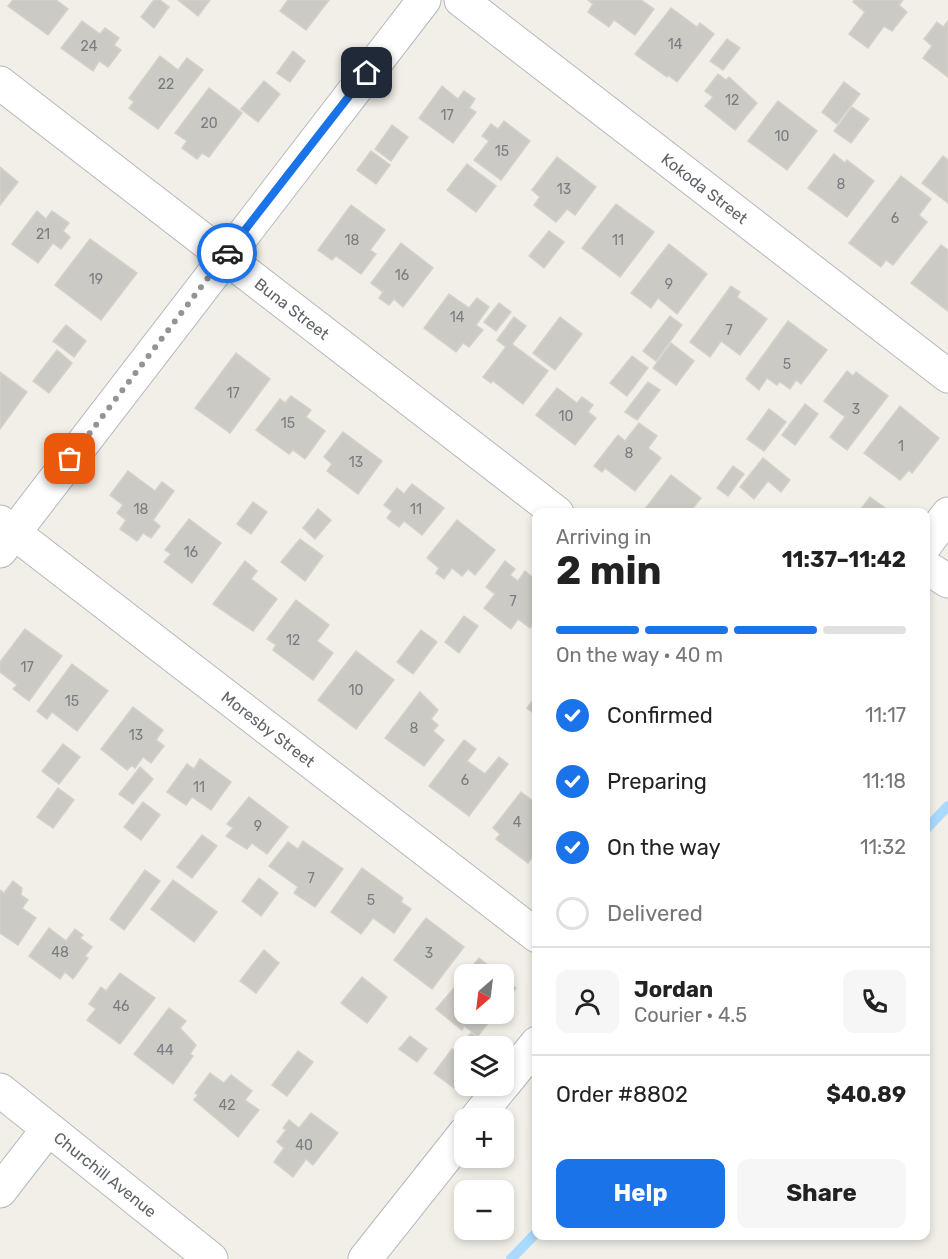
<!DOCTYPE html>
<html lang="en">
<head>
<meta charset="utf-8">
<style>
	:root { --surface:#fff; --page:#f6f6f6; --text:#222; --muted:#767676; --line:#e0e0e0; --accent:#1a73e8 }
	body { margin:0; font-family:Rubik,sans-serif; background:var(--page); color:var(--text); height:100vh; display:flex; flex-direction:column; font-size:22px; white-space:nowrap }
	* { box-sizing:border-box; margin:0 }
	p { font-size:20px; color:var(--muted) }
	.icon { flex:none; width:33px; height:33px; fill:none; stroke:currentColor; stroke-width:2; stroke-linecap:round; stroke-linejoin:round }
	.map { position:relative; flex:1; overflow:hidden }
	.drawer { position:absolute; left:532px; top:508px; width:398px; height:732px; display:flex; flex-direction:column; background:var(--surface); border-radius:12px; box-shadow:0 3px 9px #0003 }
	.drawer>* { flex:none }
	.needle { width:39px; rotate:208deg }
	.buttons { position:absolute; left:454px; top:964px; display:grid; gap:12px }
	.buttons a { display:grid; place-items:center; width:60px; height:60px; border-radius:12px; background:var(--surface); box-shadow:0 3px 9px #0003; font-size:30px }
	.pin { position:absolute; display:grid; place-items:center; width:51px; height:51px; color:#fff; margin:-26px; border-radius:12px; box-shadow:0 3px 9px #0006 }
	.courier { position:absolute; display:grid; place-items:center; width:60px; height:60px; margin:-30px; border:4px solid #1a73e8; border-radius:50%; background:#fff; color:#222; box-shadow:0 2px 8px #0007 }
	.head em { font-style:normal; font-weight:700 }
	.head div { display:flex; flex-direction:column-reverse }
	.head { display:flex; align-items:center; justify-content:space-between; height:102px; padding:0 24px }
	h1 { font-size:39px; font-weight:700; line-height:45px }
	.bar { display:grid; grid-template-columns:repeat(4,1fr); gap:9px 6px; align-content:center; height:72px; padding:0 24px }
	.bar i { height:8px; border-radius:4px; background:var(--line) }
	.bar .on { background:var(--accent) }
	.bar p { grid-column:span 4 }
	.line { display:flex; align-items:center; gap:15px; padding:0 24px; border-top:2px solid var(--line) }
	.line div { flex:1 }
	.round { display:grid; place-items:center; flex:none; width:63px; height:63px; border-radius:12px; background:var(--page) }
	ol { padding:0 24px; list-style:none }
	li { display:flex; align-items:center; gap:18px; height:66px }
	li p { margin-inline-start:auto }
	li .icon { padding:6px; border-radius:50%; background:var(--accent); color:#fff; stroke-width:4 }
	li:last-child { color:var(--muted) }
	li i { width:33px; height:33px; border:3px solid var(--line); border-radius:50% }
	.action { display:flex; gap:12px; margin-top:auto; padding:12px 24px }
	.action a { flex:1; height:69px; border-radius:12px; background:var(--accent); color:#fff; font-size:24px; font-weight:700; line-height:69px; text-align:center }
	.action a+a { background:var(--page); color:var(--text) }
	.map>svg:first-child { display:block }
	.lines { fill:none; stroke-linecap:round; stroke-linejoin:round }
	.stream { stroke:#aadaff; stroke-width:10 }
	.building { fill:#cccac5; stroke:#d6d1c6; stroke-width:1.5 }
	.minor-casing { stroke:#b5b8bc; stroke-width:35 }
	.minor { stroke:#fff; stroke-width:33 }
	.done { stroke:#929495; stroke-width:6; stroke-dasharray:0 10.8 }
	.route { stroke:#1a73e8; stroke-width:8 }
	.labels { text-anchor:middle; dominant-baseline:central; stroke-width:4.5; stroke-linejoin:round; paint-order:stroke }
	.number-label { font-size:14px; fill:#7a7d7f }
	.street-label { font-size:16px; fill:#5f6368; stroke:#fff }
</style>
</head>
<body>
<div class="map">
<svg width="948" height="1259" viewBox="0 0 948 1259">
	<rect width="100%" height="100%" fill="#f1efe8"/>
	<g class="lines">
		<g class="stream">
			<path d="M926,829L948,806"/>
			<path d="M511,1259L537,1232"/>
		</g>
	</g>
	<g class="building">
		<path d="M13,0H56L68,9L48,35L8,6Z"/>
		<path d="M154,0H160L169,7L154,28L141,17Z"/>
		<path d="M178,0H210L198,16Z"/>
		<path d="M288,0H329L306,30L280,11Z"/>
		<path d="M588,0H641L654,9L635,35L614,20L609,27L588,12L593,4Z"/>
		<path d="M854,0H903L899,5L907,12L892,31L884,26L868,48L849,34L865,12L853,2Z"/>
		<path d="M671,8L697,27L700,23L714,34L677,82L668,75L667,77L635,54Z"/>
		<path d="M82,21L100,34L105,28L119,38L114,45L121,50L108,67L99,61L93,71L61,48Z"/>
		<path d="M948,21V77L923,58L932,46L924,39L937,22L943,27Z"/>
		<path d="M727,39L740,48L723,70L710,61Z"/>
		<path d="M293,51L305,61L290,82L277,73Z"/>
		<path d="M160,56L178,70L187,58L203,70L158,129L129,108L134,102L129,98Z"/>
		<path d="M718,74L726,80L729,77L757,103L735,130L705,106L713,97L705,91Z"/>
		<path d="M264,81L280,94L258,122L241,109Z"/>
		<path d="M844,82L860,94L837,124L822,112Z"/>
		<path d="M442,86L458,99L464,91L475,99L469,108L476,112L453,143L419,118Z"/>
		<path d="M209,88L242,113L209,157L202,153L197,159L182,148L187,141L175,133Z"/>
		<path d="M778,101L817,131L787,170L748,141Z"/>
		<path d="M852,107L869,119L851,143L834,131Z"/>
		<path d="M504,121L530,141L501,180L474,160L489,141L482,136L491,124L498,129Z"/>
		<path d="M392,125L408,137L391,161L375,149Z"/>
		<path d="M371,151L390,165L376,184L357,170Z"/>
		<path d="M834,154L845,163L847,160L874,181L847,217L808,188Z"/>
		<path d="M943,156L948,160V203L922,183Z"/>
		<path d="M557,157L596,187L575,215L567,209L556,222L534,205L540,197L532,190Z"/>
		<path d="M467,164L496,186L476,212L447,190Z"/>
		<path d="M0,167L18,182L0,205Z"/>
		<path d="M901,176L931,199L919,215L927,222L893,265L886,260L881,267L849,243Z"/>
		<path d="M616,204L654,232L620,277L582,248Z"/>
		<path d="M351,205L385,230L370,250L376,254L361,274L336,256L332,260L318,250Z"/>
		<path d="M37,211L46,219L52,211L69,223L63,231L70,237L61,249L53,243L38,263L12,244Z"/>
		<path d="M549,231L564,242L544,268L529,256Z"/>
		<path d="M90,239L137,273L101,320L55,285Z"/>
		<path d="M401,243L433,268L403,307L394,299L389,305L379,298L383,292L371,283Z"/>
		<path d="M669,244L707,274L677,314L658,298L651,308L631,293Z"/>
		<path d="M941,245L948,250V311L911,283Z"/>
		<path d="M731,286L740,292L737,297L767,319L740,355L721,341L710,357L690,342Z"/>
		<path d="M449,294L469,308L477,298L489,307L476,325L483,330L469,347L463,343L456,352L424,328Z"/>
		<path d="M499,303L511,312L496,331L484,322Z"/>
		<path d="M670,316L682,325L656,361L643,351Z"/>
		<path d="M514,317L526,326L512,344L548,371L523,404L493,381L491,383L483,377L506,347L497,340Z"/>
		<path d="M560,317L582,334L555,370L533,353Z"/>
		<path d="M788,321L827,350L801,384L796,380L790,389L780,382L777,385L767,378L759,390L746,379Z"/>
		<path d="M66,325L86,341L74,357L53,341Z"/>
		<path d="M671,343L694,361L676,385L653,368Z"/>
		<path d="M57,350L72,363L49,393L33,381Z"/>
		<path d="M236,353L270,379L230,433L195,408Z"/>
		<path d="M632,356L648,368L627,396L610,383Z"/>
		<path d="M847,371L853,376L856,372L888,396L847,450L830,437L845,417L824,401Z"/>
		<path d="M0,372L27,392L0,429Z"/>
		<path d="M648,382L660,390L637,420L625,412Z"/>
		<path d="M557,388L577,403L582,397L593,405L588,412L596,418L575,445L536,415Z"/>
		<path d="M291,396L311,410L306,417L325,431L305,459L293,450L289,454L256,430L280,399L285,403Z"/>
		<path d="M805,404L818,414L795,445L782,435Z"/>
		<path d="M900,406L939,438L912,473L909,470L900,480L864,453Z"/>
		<path d="M769,409L786,422L764,451L747,439Z"/>
		<path d="M639,423L657,436L648,448L661,458L635,491L605,468L602,472L594,466L618,435L625,441Z"/>
		<path d="M343,432L382,461L358,494L327,471L332,464L324,457Z"/>
		<path d="M763,458L790,480L781,492L768,481L754,499L740,487Z"/>
		<path d="M733,466L744,474L728,496L717,488Z"/>
		<path d="M128,471L155,491L162,482L174,491L153,520L160,526L151,538L143,533L137,541L120,529L126,520L117,513L123,505L110,495Z"/>
		<path d="M671,475L701,498L692,509L697,513H642Z"/>
		<path d="M412,484L444,508L422,535L404,521L399,527L387,518L392,511L384,505L397,488L404,494Z"/>
		<path d="M870,497L892,513H858Z"/>
		<path d="M253,502L267,512L251,534L237,524Z"/>
		<path d="M318,509L331,520L315,539L303,528Z"/>
		<path d="M189,519L221,543L192,583L164,562L171,554L165,550Z"/>
		<path d="M457,520L495,550L475,575L468,569L462,576L452,568L444,579L436,573L439,568L427,558Z"/>
		<path d="M300,539L323,556L305,581L281,562Z"/>
		<path d="M245,561L257,571L251,579L277,599L253,631L213,604Z"/>
		<path d="M505,561L515,569L510,575L518,581L525,571L537,581V619L530,628L518,619L511,629L484,608L495,594L486,587Z"/>
		<path d="M296,600L329,625L317,641L333,653L313,680L273,650L276,645L267,639Z"/>
		<path d="M464,616L478,626L459,653L445,642Z"/>
		<path d="M25,629L62,656L29,701L13,689L17,685L0,672V662Z"/>
		<path d="M421,630L437,642L413,674L397,662Z"/>
		<path d="M356,651L394,680L356,729L318,700Z"/>
		<path d="M72,664L108,691L77,731L52,712L47,719L37,711Z"/>
		<path d="M420,692L438,710L431,719L438,725L433,731L444,740L424,766L385,738Z"/>
		<path d="M535,697L537,698V716L527,708Z"/>
		<path d="M133,707L163,730L156,740L164,746L151,763L143,757L135,768L132,765L127,770L101,749Z"/>
		<path d="M464,740L476,749L467,761L485,774L499,757L508,764L469,816L429,786Z"/>
		<path d="M63,744L80,757L59,784L42,771Z"/>
		<path d="M200,759L231,782L211,810L192,797L186,805L167,792L187,764L194,769Z"/>
		<path d="M140,767L153,779L133,804L119,794Z"/>
		<path d="M58,788L74,800L53,828L37,817Z"/>
		<path d="M521,792L537,804V851L528,863L496,839L500,834L493,828Z"/>
		<path d="M249,797L288,827L267,854L252,843L247,849L226,836L233,828L227,824Z"/>
		<path d="M143,802L160,815L141,840L124,827Z"/>
		<path d="M202,835L217,846L192,878L177,867Z"/>
		<path d="M303,841L343,869L315,907L294,893L298,887L269,866L288,842L298,849Z"/>
		<path d="M362,868L403,898L401,902L411,909L394,933L373,918L361,934L331,912Z"/>
		<path d="M145,870L160,881L124,930L110,919Z"/>
		<path d="M259,878L278,893L261,916L242,901Z"/>
		<path d="M173,880L217,912L194,942L151,909Z"/>
		<path d="M13,881L22,888L21,895L28,900L22,908L36,918L18,945L0,933V890L4,893Z"/>
		<path d="M426,918L464,947L432,989L394,960Z"/>
		<path d="M49,928L66,941L75,929L83,935L80,938L92,947L85,956L88,958L73,979L65,972L60,979L29,956Z"/>
		<path d="M264,950L279,963L256,993L240,981Z"/>
		<path d="M479,958L500,975H465Z"/>
		<path d="M120,973L155,998L120,1044L87,1020L96,1009L89,1004L101,987L106,991Z"/>
		<path d="M465,975V1014H495L478,1036L464,1026L462,1030L436,1009Z"/>
		<path d="M362,977L387,997L367,1023L341,1003Z"/>
		<path d="M504,978L516,988L504,1003Z"/>
		<path d="M169,1008L186,1021L180,1028L196,1045L190,1054L193,1056L173,1084L134,1054Z"/>
		<path d="M471,1033L487,1044L484,1047H465V1073L454,1088L434,1073L452,1049L456,1052Z"/>
		<path d="M410,1036L427,1049L417,1062L399,1049Z"/>
		<path d="M298,1051L313,1062L287,1096L272,1085Z"/>
		<path d="M210,1073L224,1083L231,1075L252,1091L245,1100L259,1110L238,1137L194,1100L198,1095L195,1093Z"/>
		<path d="M311,1113L338,1133L313,1165L306,1159L293,1177L274,1162L284,1148L277,1142L286,1130L283,1128L289,1120L299,1128Z"/>
	</g>
	<g class="lines">
		<g class="minor-casing">
			<g id="minor">
				<path id="s1" d="M461,0L948,376"/>
				<path id="s2" d="M0,83L557,513"/>
				<path id="s3" d="M0,522L537,936"/>
				<path d="M926,544L948,514"/>
				<path d="M0,551L424,0"/>
				<path d="M926,567L948,581"/>
				<path d="M504,1084L537,1043"/>
				<path id="s4" d="M0,1090L211,1259"/>
				<path d="M476,1119L502,1086"/>
				<path d="M0,1191L48,1129"/>
				<path d="M365,1259L465,1133"/>
			</g>
		</g>
		<use href="#minor" class="minor"/>
	</g>
	<g class="lines">
		<path class="done" d="M70,459L227,253"/>
		<path class="route" d="M227,253L367,73"/>
	</g>
	<g class="labels">
		<g class="number-label">
			<text x="675" y="44">14</text>
			<text x="89" y="46">24</text>
			<text x="166" y="84">22</text>
			<text x="732" y="100">12</text>
			<text x="447" y="115">17</text>
			<text x="209" y="123">20</text>
			<text x="782" y="136">10</text>
			<text x="502" y="151">15</text>
			<text x="841" y="184">8</text>
			<text x="564" y="189">13</text>
			<text x="895" y="218">6</text>
			<text x="43" y="234">21</text>
			<text x="352" y="240">18</text>
			<text x="618" y="240">11</text>
			<text x="402" y="275">16</text>
			<text x="96" y="279">19</text>
			<text x="669" y="284">9</text>
			<text x="457" y="317">14</text>
			<text x="729" y="330">7</text>
			<text x="787" y="364">5</text>
			<text x="233" y="393">17</text>
			<text x="856" y="409">3</text>
			<text x="566" y="416">10</text>
			<text x="288" y="423">15</text>
			<text x="901" y="446">1</text>
			<text x="629" y="453">8</text>
			<text x="356" y="462">13</text>
			<text x="141" y="509">18</text>
			<text x="416" y="509">11</text>
			<text x="191" y="552">16</text>
			<text x="513" y="601">7</text>
			<text x="293" y="640">12</text>
			<text x="27" y="667">17</text>
			<text x="356" y="690">10</text>
			<text x="72" y="701">15</text>
			<text x="414" y="728">8</text>
			<text x="136" y="735">13</text>
			<text x="465" y="780">6</text>
			<text x="199" y="787">11</text>
			<text x="517" y="822">4</text>
			<text x="258" y="826">9</text>
			<text x="311" y="878">7</text>
			<text x="371" y="900">5</text>
			<text x="60" y="952">48</text>
			<text x="429" y="953">3</text>
			<text x="121" y="1006">46</text>
			<text x="165" y="1050">44</text>
			<text x="227" y="1105">42</text>
			<text x="304" y="1145">40</text>
		</g>
		<g class="street-label">
			<text stroke="none"><textPath href="#s1" startOffset="308">Kokoda Street</textPath></text>
			<text stroke="none"><textPath href="#s2" startOffset="369">Buna Street</textPath></text>
			<text stroke="none"><textPath href="#s3" startOffset="339">Moresby Street</textPath></text>
			<text stroke="none"><textPath href="#s4" startOffset="135">Churchill Avenue</textPath></text>
		</g>
	</g>
</svg>
<div class="buttons">
<a><svg class="needle" viewBox="-14 -14 28 28"><path d="M0-13l5 13h-10z" fill="#e53935"/><path d="M0 13l5-13h-10z" fill="#767676"/></svg></a>
<a><svg class="icon" aria-label="layers" viewBox="0 0 24 24"><path d="M12 4l9 5-9 5-9-5zM3 14l9 5 9-5"/></svg></a>
<a>+</a>
<a>−</a>
</div>
<div class="pin" style="left:70px;top:459px;background:#ea580c"><svg class="icon" aria-label="bag" viewBox="0 0 24 24"><path d="M5 8h14l-1 12H6zM9 8a3 3 0 0 1 6 0"/></svg></div>
<div class="pin" style="left:367px;top:73px;background:#1f2937"><svg class="icon" aria-label="home" viewBox="0 0 24 24"><path d="M3 11l9-7 9 7M6 9v11h12V9"/></svg></div>
<div class="courier" style="left:227px;top:253px"><svg class="icon" aria-label="car" viewBox="0 0 24 24"><path d="M5 17H2v-5l4-1 3-4h7l3 4 3 1v5h-3M9 17h6M6 11h13"/><circle cx="7" cy="17" r="2"/><circle cx="17" cy="17" r="2"/></svg></div>
<section class="drawer">
<div class="head"><div><h1>2 min</h1><p>Arriving in</p></div><em>11:37–11:42</em></div>
<div class="bar"><i class="on"></i><i class="on"></i><i class="on"></i><i></i><p>On the way · 40 m</p></div>
<ol>
<li><svg class="icon" aria-label="check" viewBox="0 0 24 24"><path d="M5 12l5 5 9-10"/></svg>Confirmed<p>11:17</p></li>
<li><svg class="icon" aria-label="check" viewBox="0 0 24 24"><path d="M5 12l5 5 9-10"/></svg>Preparing<p>11:18</p></li>
<li><svg class="icon" aria-label="check" viewBox="0 0 24 24"><path d="M5 12l5 5 9-10"/></svg>On the way<p>11:32</p></li>
<li><i></i>Delivered</li>
</ol>
<div class="line" style="height:108px"><a class="round"><svg class="icon" aria-label="person" viewBox="0 0 24 24"><circle cx="12" cy="8" r="4"/><path d="M4 21q1-7 8-7t8 7"/></svg></a><div><b>Jordan</b><p>Courier · 4.5</p></div><a class="round"><svg class="icon" aria-label="phone" viewBox="0 0 24 24"><path d="M5 4h4l2 5-3 2q2 4 5 5l2-3 5 2v4C11 20 4 13 5 4z"/></svg></a></div>
<div class="line" style="height:78px"><div>Order #8802</div><b>$40.89</b></div>
<div class="action"><a>Help</a><a>Share</a></div>
</section>
</div>
</body>
</html>
